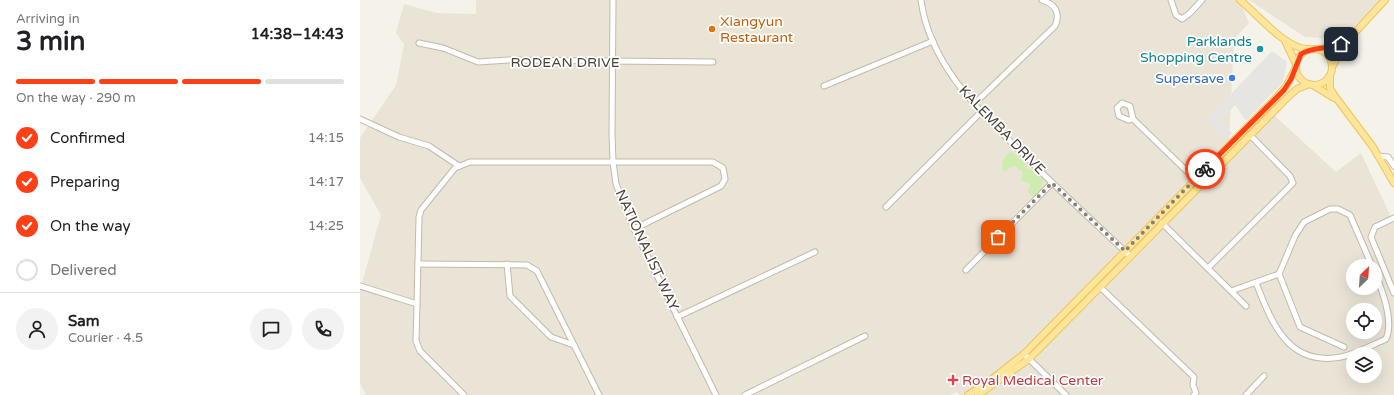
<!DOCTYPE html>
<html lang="en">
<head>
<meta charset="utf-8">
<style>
	:root { --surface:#fff; --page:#f2f2f2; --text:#202124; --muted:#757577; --line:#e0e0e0; --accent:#ff4017 }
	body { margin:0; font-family:"Varela Round",sans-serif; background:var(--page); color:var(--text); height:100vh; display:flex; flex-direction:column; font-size:15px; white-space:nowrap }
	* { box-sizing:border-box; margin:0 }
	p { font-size:13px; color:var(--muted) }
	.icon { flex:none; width:22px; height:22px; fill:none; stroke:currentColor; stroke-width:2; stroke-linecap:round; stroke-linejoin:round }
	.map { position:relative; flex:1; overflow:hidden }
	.panel { display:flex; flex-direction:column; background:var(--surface); width:360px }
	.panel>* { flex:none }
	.needle { width:26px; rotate:25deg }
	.controls { position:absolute; left:986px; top:259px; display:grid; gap:8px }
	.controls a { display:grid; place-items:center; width:36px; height:36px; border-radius:50%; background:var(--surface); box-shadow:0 4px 16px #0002; font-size:20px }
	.pin { position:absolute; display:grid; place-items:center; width:34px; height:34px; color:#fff; margin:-17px; border-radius:8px; box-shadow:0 2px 6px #0006 }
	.courier { position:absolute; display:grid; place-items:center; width:40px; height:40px; margin:-20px; border:3px solid #ff4017; border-radius:50%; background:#fff; color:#222; box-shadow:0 1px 5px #0007 }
	.overview em { font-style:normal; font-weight:800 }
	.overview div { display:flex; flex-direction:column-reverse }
	.overview { display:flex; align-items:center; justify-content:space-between; height:68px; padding:0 16px }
	h1 { font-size:26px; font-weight:800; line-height:30px }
	.bar { display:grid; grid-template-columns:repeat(4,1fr); gap:6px 4px; align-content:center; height:48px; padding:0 16px }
	.bar i { height:5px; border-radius:3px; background:var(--line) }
	.bar .current { background:var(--accent) }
	.bar p { grid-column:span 4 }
	.line { display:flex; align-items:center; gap:10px; padding:0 16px; border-top:1px solid var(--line) }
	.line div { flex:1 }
	.round { display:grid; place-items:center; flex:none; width:42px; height:42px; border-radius:21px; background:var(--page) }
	ol { padding:0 16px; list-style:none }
	li { display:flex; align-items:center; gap:12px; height:44px }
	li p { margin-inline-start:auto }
	li .icon { padding:4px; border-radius:50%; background:var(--accent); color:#fff; stroke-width:4 }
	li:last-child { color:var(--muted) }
	li i { width:22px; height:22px; border:2px solid var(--line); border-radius:50% }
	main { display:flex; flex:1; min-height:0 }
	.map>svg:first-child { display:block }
	.residential { fill:#eae4d7; fill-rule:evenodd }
	.green { fill:#cfecb0 }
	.parking { fill:#e7e5e1 }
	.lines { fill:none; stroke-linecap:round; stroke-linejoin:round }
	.minor-casing { stroke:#c2baab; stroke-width:7 }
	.major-casing { stroke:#ebc562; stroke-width:8 }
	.minor { stroke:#fff; stroke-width:5 }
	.major { stroke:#ffe599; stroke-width:6 }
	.done { stroke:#868075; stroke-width:4; stroke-dasharray:0 7.2 }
	.route { stroke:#ff4017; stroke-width:5 }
	.food-dot { fill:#e8710a; stroke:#fff; stroke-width:1.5 }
	.culture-dot { fill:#0f9aa8; stroke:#fff; stroke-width:1.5 }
	.shop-dot { fill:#3f7fe0; stroke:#fff; stroke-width:1.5 }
	.health-dot { fill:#e0444e; stroke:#fff; stroke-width:1.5 }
	.labels { text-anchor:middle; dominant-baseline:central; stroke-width:3.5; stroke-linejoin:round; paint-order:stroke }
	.food-label { font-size:14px; fill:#c56008; stroke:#fff; text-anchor:start }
	.culture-label { font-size:14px; fill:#0d838f; stroke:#fff; text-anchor:end }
	.street-label { font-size:14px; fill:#4a4337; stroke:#fff }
	.shop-label { font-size:14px; fill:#366cbe; stroke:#fff; text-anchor:end }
	.health-label { font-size:14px; fill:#be3a42; stroke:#fff; text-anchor:start }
</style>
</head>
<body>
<main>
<section class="panel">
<div class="overview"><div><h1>3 min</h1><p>Arriving in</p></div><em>14:38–14:43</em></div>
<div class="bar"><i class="current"></i><i class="current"></i><i class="current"></i><i></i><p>On the way · 290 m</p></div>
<ol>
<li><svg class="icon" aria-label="check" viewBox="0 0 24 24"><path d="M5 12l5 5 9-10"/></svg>Confirmed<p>14:15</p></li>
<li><svg class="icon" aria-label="check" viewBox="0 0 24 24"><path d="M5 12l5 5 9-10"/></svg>Preparing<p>14:17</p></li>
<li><svg class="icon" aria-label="check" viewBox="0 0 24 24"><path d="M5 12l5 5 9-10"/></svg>On the way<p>14:25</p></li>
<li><i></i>Delivered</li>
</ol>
<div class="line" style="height:72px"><a class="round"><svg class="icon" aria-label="person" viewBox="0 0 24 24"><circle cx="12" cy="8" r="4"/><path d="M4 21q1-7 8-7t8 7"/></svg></a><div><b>Sam</b><p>Courier · 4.5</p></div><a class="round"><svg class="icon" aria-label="chat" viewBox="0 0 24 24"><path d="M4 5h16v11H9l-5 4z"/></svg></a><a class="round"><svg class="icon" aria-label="phone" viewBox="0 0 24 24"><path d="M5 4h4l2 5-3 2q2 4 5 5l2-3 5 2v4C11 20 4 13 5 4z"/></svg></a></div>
</section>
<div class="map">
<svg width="1034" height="395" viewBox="0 0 1034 395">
	<rect width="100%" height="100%" fill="#f5f2e9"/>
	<g class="residential">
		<path d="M116,0H876L881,4L889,23L874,39L869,139L905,107L976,172L1001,153L1034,223V395H599L597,392L590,395H6L0,383V290L21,215L0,178V138L36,85L44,44L36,33L44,4L77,13L116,14ZM993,266H1015V288H993ZM993,310H1015V332H993ZM993,354H1015V376H993Z"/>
		<path d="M889,0H1023L980,39L945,37Z"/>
	</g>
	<path class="green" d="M651,151L666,164L665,167L674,171L683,180L681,187L684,189L675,198L668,192L670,184L661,180L663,172L655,166L650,167L646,172L642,169L643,159Z"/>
	<path class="parking" d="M912,51L927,62L923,82L886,121L875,105L861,121L872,134L863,138L848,118Z"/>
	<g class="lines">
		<g class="minor-casing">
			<g id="minor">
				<path d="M253,0L252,133L253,162L256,184L274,229L356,395"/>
				<path d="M561,0C570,68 624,115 669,160C702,193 736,224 770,256"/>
				<path d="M811,0L816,15L822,19L830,13L842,0"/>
				<path d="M59,43L83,48L118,62L148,60L353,62"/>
				<path d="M464,86L573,41"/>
				<path d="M762,103L770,106L773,119L768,120L759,116L757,108Z"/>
				<path d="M614,104L695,26C701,13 695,4 682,0"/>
				<path d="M0,119L39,137L69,146L99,166"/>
				<path d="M773,119L835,179"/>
				<path d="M1018,156L1028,157L1034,166"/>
				<path d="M526,207L621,112"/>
				<path d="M1034,218L1015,227L1011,237L1034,293"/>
				<path d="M802,223L886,306"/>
				<path d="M58,264L167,265L177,271L239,395"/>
				<path d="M147,264L150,296L191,337L214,345"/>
				<path d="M848,268L933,183L930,176L890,135"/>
				<path d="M606,270L692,183"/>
				<path d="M896,283C912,323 928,367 981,357C996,354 1012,345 1026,339C1034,321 1023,292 1015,273"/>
				<path d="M0,286L57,304L56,341L60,351L104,395"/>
				<path d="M740,287L834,377L833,385L836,393L834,395"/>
				<path d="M871,291L919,274"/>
				<path d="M57,304L59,217L61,210L95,168L110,162H353L363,168L365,179L361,186L274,229"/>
				<path d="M317,317L455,252"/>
				<path d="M984,347L940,327L919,274L935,236L944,222L970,209H978L990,215L1012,266"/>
				<path d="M664,354L706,395"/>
				<path d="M385,395L505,336"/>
				<path d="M886,395L904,376"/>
			</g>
		</g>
		<g class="major-casing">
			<g id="major">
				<path d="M880,0C897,14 927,50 948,49"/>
				<path d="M926,43L936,64"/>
				<path d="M959,49L973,48L986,42"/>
				<circle cx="954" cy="67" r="18"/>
				<path d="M972,67L987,41L1025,0"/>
				<path d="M970,76V88L974,95L1013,147L1034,183"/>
				<path d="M953,85L974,98"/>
				<path d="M608,395L627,383L664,354L915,99L927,85L936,67"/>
				<path d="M618,395L669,359L929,96L937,89L949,84"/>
			</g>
		</g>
		<use href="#minor" class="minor"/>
		<use href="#major" class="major"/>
	</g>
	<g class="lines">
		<path class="done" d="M638,237L692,183L765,251L845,169"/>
		<path class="route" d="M845,169L924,90L931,79L941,54C953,46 968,50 981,44"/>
	</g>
	<circle class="food-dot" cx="352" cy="29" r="4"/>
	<circle class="culture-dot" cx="900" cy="49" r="4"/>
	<circle class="shop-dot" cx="872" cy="78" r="4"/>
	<path class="health-dot" d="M591 374h4v4h4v4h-4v4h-4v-4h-4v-4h4z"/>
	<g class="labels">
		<g class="food-label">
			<text x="360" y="21">Xiangyun<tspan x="360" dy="16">Restaurant</tspan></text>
		</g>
		<g class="culture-label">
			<text x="892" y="41">Parklands<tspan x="892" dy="16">Shopping Centre</tspan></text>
		</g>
		<g class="street-label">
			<text x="205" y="62">RODEAN DRIVE</text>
			<text transform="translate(642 130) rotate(46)">KALEMBA DRIVE</text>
			<text transform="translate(287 250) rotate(65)">NATIONALIST WAY</text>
		</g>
		<g class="shop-label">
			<text x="864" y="78">Supersave</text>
		</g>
		<g class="health-label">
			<text x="602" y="380">Royal Medical Center</text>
		</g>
	</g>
</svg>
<div class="controls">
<a><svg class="needle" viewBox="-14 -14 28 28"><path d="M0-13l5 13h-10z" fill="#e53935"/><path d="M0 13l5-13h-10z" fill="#757577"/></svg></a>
<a><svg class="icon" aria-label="locate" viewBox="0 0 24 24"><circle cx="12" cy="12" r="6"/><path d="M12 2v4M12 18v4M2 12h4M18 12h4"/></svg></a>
<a><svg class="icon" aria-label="layers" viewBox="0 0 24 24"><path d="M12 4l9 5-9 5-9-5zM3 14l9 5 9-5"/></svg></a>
</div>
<div class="pin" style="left:638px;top:237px;background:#ea580c"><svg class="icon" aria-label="bag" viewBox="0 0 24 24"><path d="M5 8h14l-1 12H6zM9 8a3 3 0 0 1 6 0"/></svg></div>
<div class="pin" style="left:981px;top:44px;background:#1f2937"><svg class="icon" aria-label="home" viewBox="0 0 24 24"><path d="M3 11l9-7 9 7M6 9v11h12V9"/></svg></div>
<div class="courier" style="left:845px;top:169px"><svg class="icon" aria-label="bike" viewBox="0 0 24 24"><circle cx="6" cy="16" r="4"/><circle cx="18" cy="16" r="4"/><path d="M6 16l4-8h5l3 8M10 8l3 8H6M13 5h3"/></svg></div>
</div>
</main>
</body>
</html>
